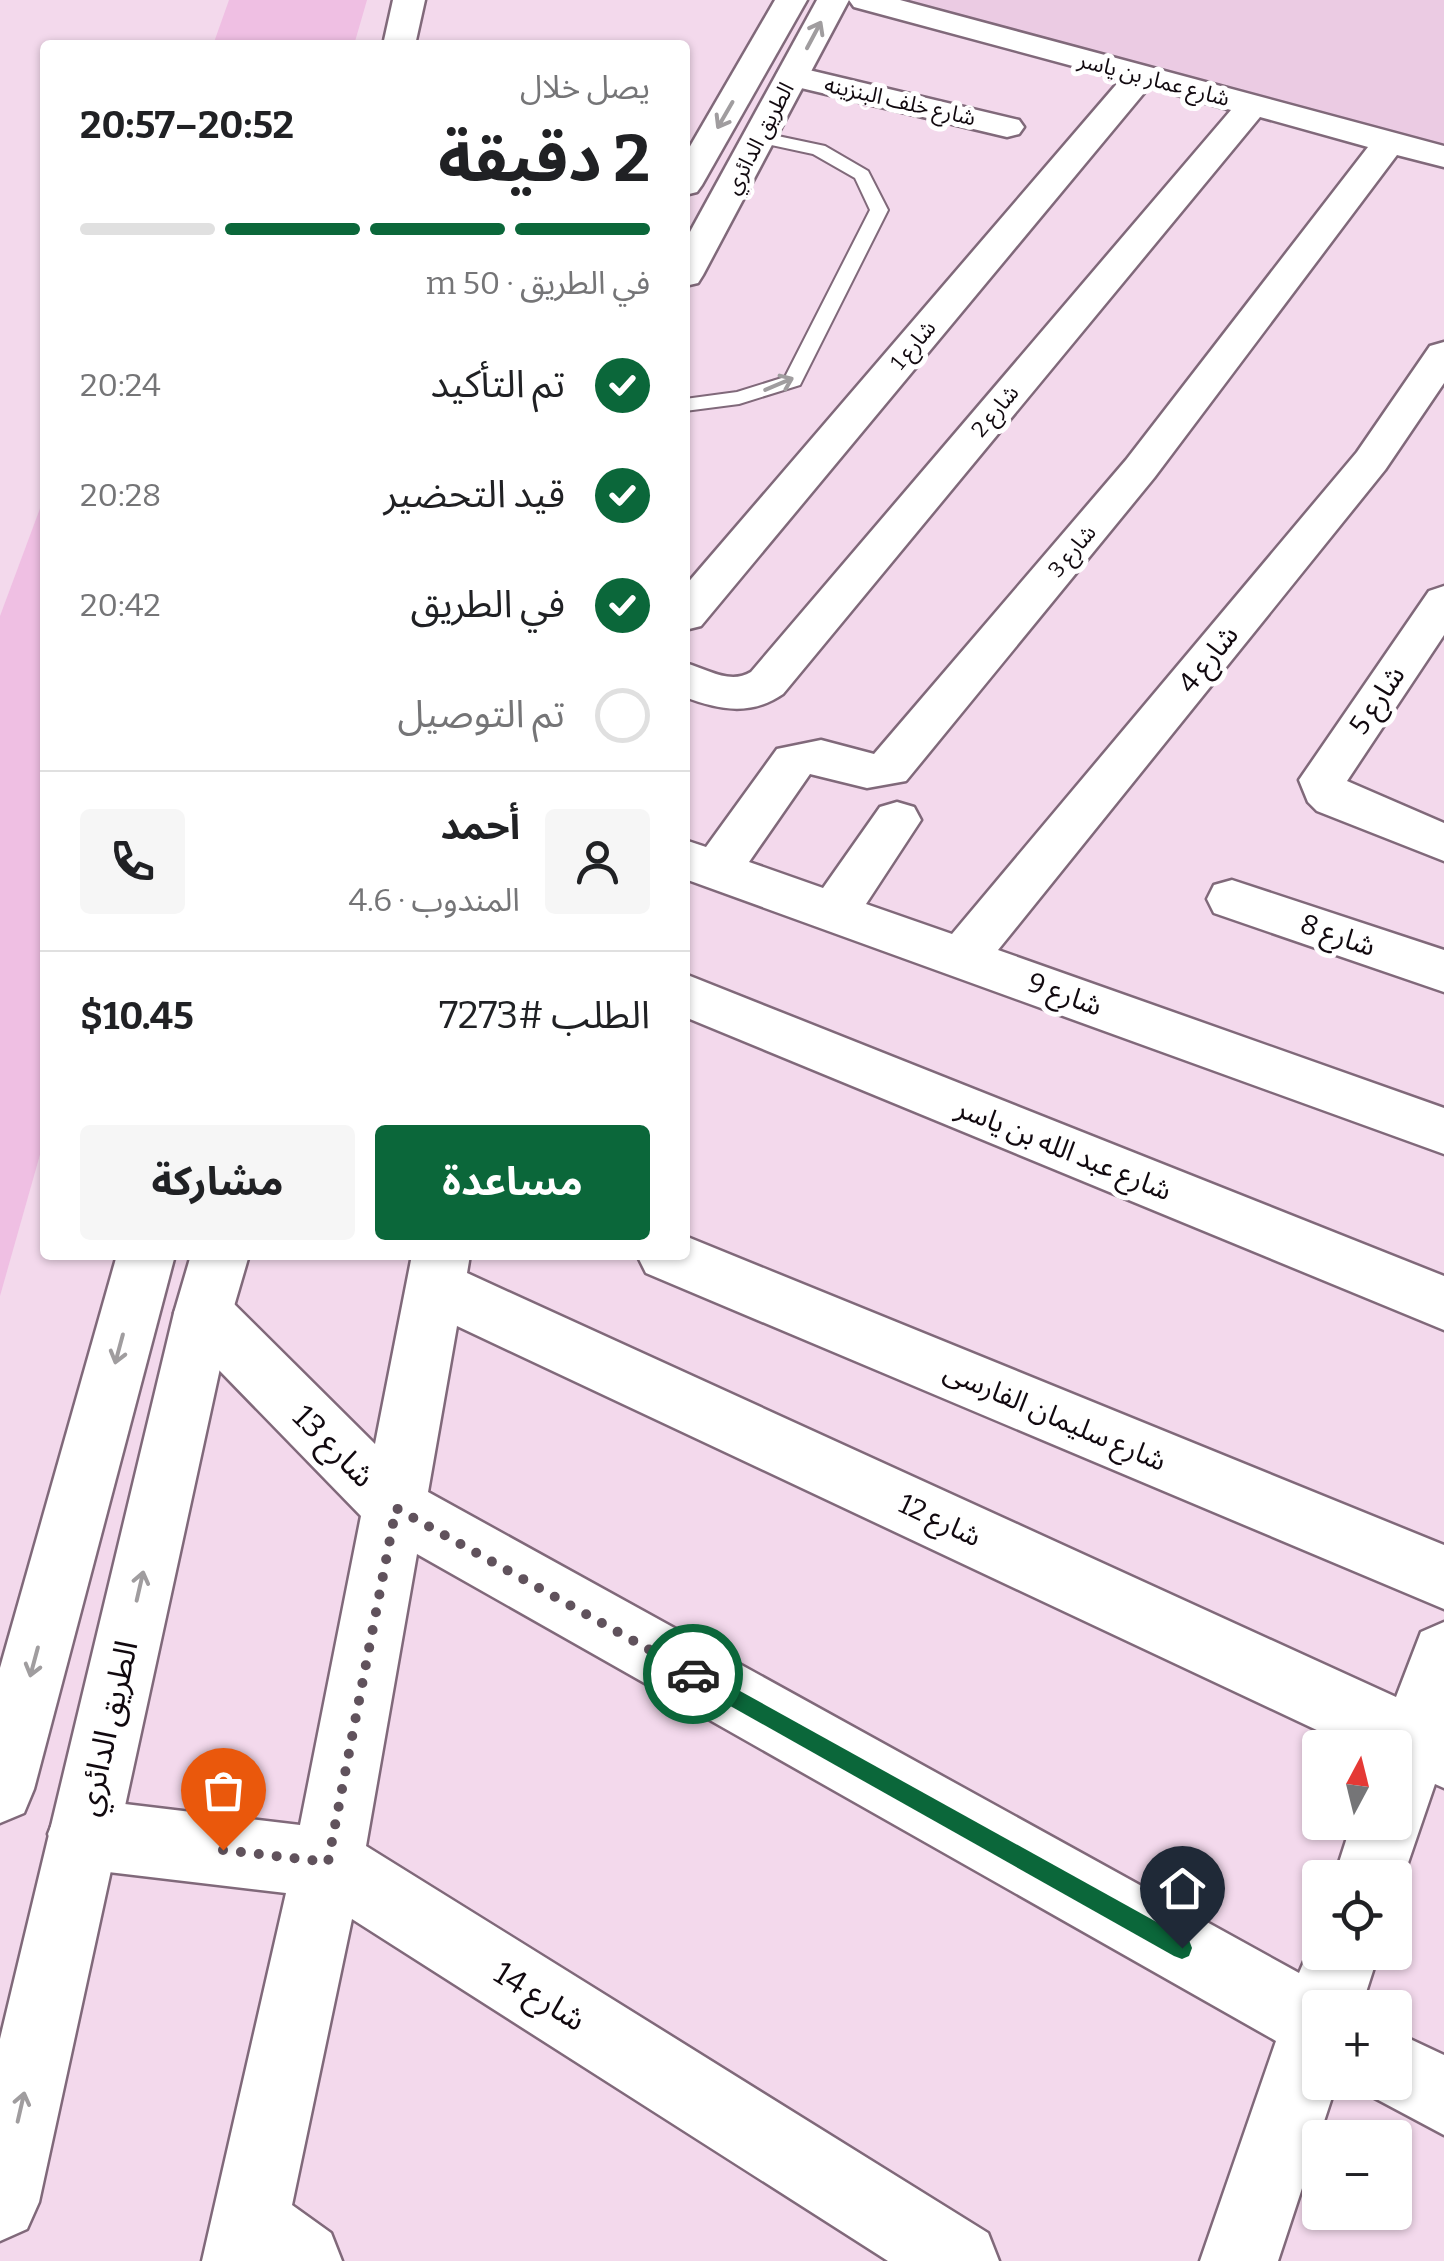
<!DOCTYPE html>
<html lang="ar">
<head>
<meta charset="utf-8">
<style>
	:root { --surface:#fff; --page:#f6f6f6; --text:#202124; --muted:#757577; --line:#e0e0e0; --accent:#0b673a }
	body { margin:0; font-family:Bitter,"Noto Sans Arabic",serif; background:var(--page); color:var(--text); direction:rtl; height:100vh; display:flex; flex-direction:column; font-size:38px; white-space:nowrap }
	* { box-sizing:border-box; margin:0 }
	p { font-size:32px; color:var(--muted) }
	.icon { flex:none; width:55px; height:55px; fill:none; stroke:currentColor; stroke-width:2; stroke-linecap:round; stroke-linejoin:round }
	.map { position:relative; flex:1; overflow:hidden; direction:ltr }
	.details { position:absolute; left:40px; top:40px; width:650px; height:1220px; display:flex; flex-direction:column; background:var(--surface); border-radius:10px; box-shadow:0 2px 8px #0004; direction:rtl }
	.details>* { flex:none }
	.needle { width:65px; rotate:7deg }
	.controls { position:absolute; left:1302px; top:1730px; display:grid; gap:20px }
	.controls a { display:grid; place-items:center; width:110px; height:110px; border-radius:10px; background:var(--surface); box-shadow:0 2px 8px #0004; font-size:50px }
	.pin { position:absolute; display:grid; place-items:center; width:85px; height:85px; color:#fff; margin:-102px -42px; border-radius:50% 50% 50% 0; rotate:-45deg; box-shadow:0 0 10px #0007 }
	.pin .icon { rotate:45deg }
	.courier { position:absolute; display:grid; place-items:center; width:100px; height:100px; margin:-50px; border:8px solid #0b673a; border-radius:50%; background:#fff; color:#222; box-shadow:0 2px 12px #0007 }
	.headline em { font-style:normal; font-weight:700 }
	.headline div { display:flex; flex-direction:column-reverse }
	.headline { display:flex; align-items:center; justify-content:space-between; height:170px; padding:0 40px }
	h1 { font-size:65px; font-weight:700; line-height:75px }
	.bar { display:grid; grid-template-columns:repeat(4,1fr); gap:15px 10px; align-content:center; height:120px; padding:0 40px }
	.bar i { height:12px; border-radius:8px; background:var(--line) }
	.bar .current { background:var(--accent) }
	.bar p { grid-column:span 4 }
	.line { display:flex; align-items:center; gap:25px; padding:0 40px; border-top:2px solid var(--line) }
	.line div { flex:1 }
	.round { display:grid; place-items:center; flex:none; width:105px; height:105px; border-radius:10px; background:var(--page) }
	ol { padding:0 40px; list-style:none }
	li { display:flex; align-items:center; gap:30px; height:110px }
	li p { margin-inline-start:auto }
	li .icon { padding:10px; border-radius:50%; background:var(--accent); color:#fff; stroke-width:4 }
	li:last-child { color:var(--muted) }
	li i { width:55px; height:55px; border:5px solid var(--line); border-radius:50% }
	.button { display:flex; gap:20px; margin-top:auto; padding:20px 40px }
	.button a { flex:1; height:115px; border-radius:10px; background:var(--accent); color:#fff; font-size:40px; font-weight:700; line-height:115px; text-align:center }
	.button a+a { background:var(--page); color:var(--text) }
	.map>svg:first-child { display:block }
	.built { fill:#ebcbe3 }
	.green { fill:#efbfe3 }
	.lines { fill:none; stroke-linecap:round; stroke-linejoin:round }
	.lane-casing { stroke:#80697a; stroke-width:4 }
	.street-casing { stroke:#80697a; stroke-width:5 }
	.secondary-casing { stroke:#80697a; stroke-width:5 }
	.primary-casing { stroke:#80697a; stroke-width:5 }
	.lane { fill:#fff; fill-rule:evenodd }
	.street { fill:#fff; fill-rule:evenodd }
	.secondary { fill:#fff; fill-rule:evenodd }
	.primary { fill:#fff; fill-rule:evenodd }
	.oneway { stroke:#a09d9f }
	.route { fill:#0b673a }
	.done { stroke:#60525c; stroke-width:10; stroke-dasharray:0 18 }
	.labels { text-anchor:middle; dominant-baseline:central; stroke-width:10; stroke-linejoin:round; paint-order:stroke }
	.far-street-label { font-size:22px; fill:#11090f; stroke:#fff }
	.street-label { font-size:28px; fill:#11090f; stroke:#fff }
	.near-street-label { font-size:32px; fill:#11090f; stroke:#fff }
</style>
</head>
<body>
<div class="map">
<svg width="1444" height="2261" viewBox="0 0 1444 2261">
	<rect width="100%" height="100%" fill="#f3d9ec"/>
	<path class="built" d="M897,0H1444V148Z"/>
	<g class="green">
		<path d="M229,0H367L354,45H213Z"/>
		<path d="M45,495V1137L0,1296V616Z"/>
	</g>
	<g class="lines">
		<g class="lane-casing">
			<path id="lane" d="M759,132L825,146L868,171L888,210L800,385L739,404L685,411V399L737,392L785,377L870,210L855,178L813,154L753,141V133Z"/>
		</g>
		<g class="street-casing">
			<g id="street">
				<path d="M849,0H900L1444,146V167L1397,155L1154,478L906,781L867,788L810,774L749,862L823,888L880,807L897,802L914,807L921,820L866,904L952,934L1357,452L1430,346L1444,342V383L1385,470L998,950L1444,1108V1154L685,879V840L706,847L777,749L821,740L874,754L1126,460L1368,147L1260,117L783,694C751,716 719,710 685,697V663C707,669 730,685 751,672L1231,110L1149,87L701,626L685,630V586L1121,79L854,7Z"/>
				<path d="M792,66L1019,120L1024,127L1019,134L1007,137L780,83L776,76L780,69Z"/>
				<path d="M1444,586V635L1347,781L1444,823V861L1317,811L1308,802L1299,780L1429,591Z"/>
				<path d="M1232,880L1444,950V992L1214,913L1207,899L1214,885Z"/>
				<path d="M685,974L1444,1276V1330L685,1017Z"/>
				<path d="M685,1236L1444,1545V1609L646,1273L637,1255H685Z"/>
				<path d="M412,1255H470L467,1273L1396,1697L1421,1632L1444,1622V1788L1435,1784L1395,1901V1878H1334L1352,1822H1395V1748H1355L457,1326L428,1492L1299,1973L1320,1925V1952H1379L1361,2008H1320V2082H1337L1278,2261H1200L1276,2041L417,1554L366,1846L988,2233L999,2261H888L352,1919L292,2205L331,2233L342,2261H202L286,1893L83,1869L58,1859L48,1834L58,1809L83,1799L300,1825L361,1516L182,1332L174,1313L182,1294L203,1286L224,1294L375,1444Z"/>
				<path d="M1395,2032L1444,2055V2135L1369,2095L1363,2082H1395Z"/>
			</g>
		</g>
		<g class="secondary-casing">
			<path id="secondary" d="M393,0H425L415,45H383Z"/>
		</g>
		<g class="primary-casing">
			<g id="primary">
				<path d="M775,0H807L702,185L697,192L685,195V155Z"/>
				<path d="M817,0H849L703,275L698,283L685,286V241Z"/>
				<path d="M117,1255H175L34,1789L24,1813L0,1823V1668Z"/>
				<path d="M191,1255H249L232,1313L39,2202L27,2229L0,2241V2039L174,1313Z"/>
			</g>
		</g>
		<use href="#lane" class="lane"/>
		<use href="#street" class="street"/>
		<use href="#secondary" class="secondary"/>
		<use href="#primary" class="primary"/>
	</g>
	<defs><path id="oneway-shaft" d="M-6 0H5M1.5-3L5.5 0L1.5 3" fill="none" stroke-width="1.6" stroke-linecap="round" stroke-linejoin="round" transform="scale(2.5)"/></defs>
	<g class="oneway">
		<use href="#oneway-shaft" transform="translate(814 35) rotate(-62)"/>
		<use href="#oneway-shaft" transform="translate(725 115) rotate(120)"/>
		<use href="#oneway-shaft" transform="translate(779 384) rotate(-23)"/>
		<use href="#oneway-shaft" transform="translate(119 1349) rotate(105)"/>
		<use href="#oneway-shaft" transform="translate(140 1586) rotate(-77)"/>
		<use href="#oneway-shaft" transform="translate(34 1662) rotate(105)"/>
		<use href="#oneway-shaft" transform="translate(21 2107) rotate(-77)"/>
	</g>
	<path class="route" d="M693,1665L1189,1940L1192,1948L1189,1956L1182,1959L1174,1956L686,1681V1667Z"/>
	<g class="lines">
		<path class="done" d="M223,1850L328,1862L396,1508L693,1674"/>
	</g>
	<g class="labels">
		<g class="far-street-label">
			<text transform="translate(1154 79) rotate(15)">شارع عمار بن ياسر</text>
			<text transform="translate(900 101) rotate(13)">شارع خلف البنزينه</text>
			<text transform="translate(759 138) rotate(-62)">الطريق الدائري</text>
			<text transform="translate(913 345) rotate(-50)">شارع 1</text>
			<text transform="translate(995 411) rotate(-50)">شارع 2</text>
			<text transform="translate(1072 551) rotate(-50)">شارع 3</text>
		</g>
		<g class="street-label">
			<text transform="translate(1208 659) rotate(-51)">شارع 4</text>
			<text transform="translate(1377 700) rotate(-56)">شارع 5</text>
			<text transform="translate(1338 935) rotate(19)">شارع 8</text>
			<text transform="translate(1065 994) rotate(20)">شارع 9</text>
			<text transform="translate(1064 1149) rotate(22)">شارع عبد الله بن ياسر</text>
			<text transform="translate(1055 1416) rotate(23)">شارع سليمان الفارسى</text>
			<text transform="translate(940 1520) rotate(25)">شارع 12</text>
		</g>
		<g class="near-street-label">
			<text transform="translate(334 1446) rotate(45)">شارع 13</text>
			<text transform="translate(107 1728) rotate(-77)">الطريق الدائري</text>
			<text transform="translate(540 1996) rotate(32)">شارع 14</text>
		</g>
	</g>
</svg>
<div class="controls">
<a><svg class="needle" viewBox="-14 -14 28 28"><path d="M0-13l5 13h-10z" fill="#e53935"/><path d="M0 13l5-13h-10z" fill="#757577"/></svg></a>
<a><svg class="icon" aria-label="locate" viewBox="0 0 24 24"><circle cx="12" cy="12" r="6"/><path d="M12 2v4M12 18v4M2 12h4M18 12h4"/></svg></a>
<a>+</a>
<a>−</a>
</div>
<div class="pin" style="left:223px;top:1850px;background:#ea580c"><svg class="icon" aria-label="bag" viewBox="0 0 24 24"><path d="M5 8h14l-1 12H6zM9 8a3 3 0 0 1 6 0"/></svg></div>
<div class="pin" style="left:1182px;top:1948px;background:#1f2937"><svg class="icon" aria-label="home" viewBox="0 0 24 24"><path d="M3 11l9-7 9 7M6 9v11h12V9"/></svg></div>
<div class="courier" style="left:693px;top:1674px"><svg class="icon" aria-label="car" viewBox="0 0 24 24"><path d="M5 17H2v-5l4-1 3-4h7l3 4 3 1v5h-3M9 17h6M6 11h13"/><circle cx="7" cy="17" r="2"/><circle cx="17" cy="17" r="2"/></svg></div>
<section class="details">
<div class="headline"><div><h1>2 دقيقة</h1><p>يصل خلال</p></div><em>20:52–20:57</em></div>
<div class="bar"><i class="current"></i><i class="current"></i><i class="current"></i><i></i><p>في الطريق · 50 m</p></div>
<ol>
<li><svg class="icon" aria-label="check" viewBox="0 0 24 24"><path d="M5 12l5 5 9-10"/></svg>تم التأكيد<p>20:24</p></li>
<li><svg class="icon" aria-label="check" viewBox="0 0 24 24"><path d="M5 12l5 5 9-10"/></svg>قيد التحضير<p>20:28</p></li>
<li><svg class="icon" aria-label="check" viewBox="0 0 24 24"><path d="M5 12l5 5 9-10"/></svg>في الطريق<p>20:42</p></li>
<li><i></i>تم التوصيل</li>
</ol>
<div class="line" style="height:180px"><a class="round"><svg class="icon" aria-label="person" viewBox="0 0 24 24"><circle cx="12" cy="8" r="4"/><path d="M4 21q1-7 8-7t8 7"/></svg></a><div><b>أحمد</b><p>المندوب · 4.6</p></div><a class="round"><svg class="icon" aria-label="phone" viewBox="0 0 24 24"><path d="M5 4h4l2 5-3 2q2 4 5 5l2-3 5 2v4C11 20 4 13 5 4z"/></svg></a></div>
<div class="line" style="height:130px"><div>الطلب #7273</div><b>$10.45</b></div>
<div class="button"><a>مساعدة</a><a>مشاركة</a></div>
</section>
</div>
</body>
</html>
